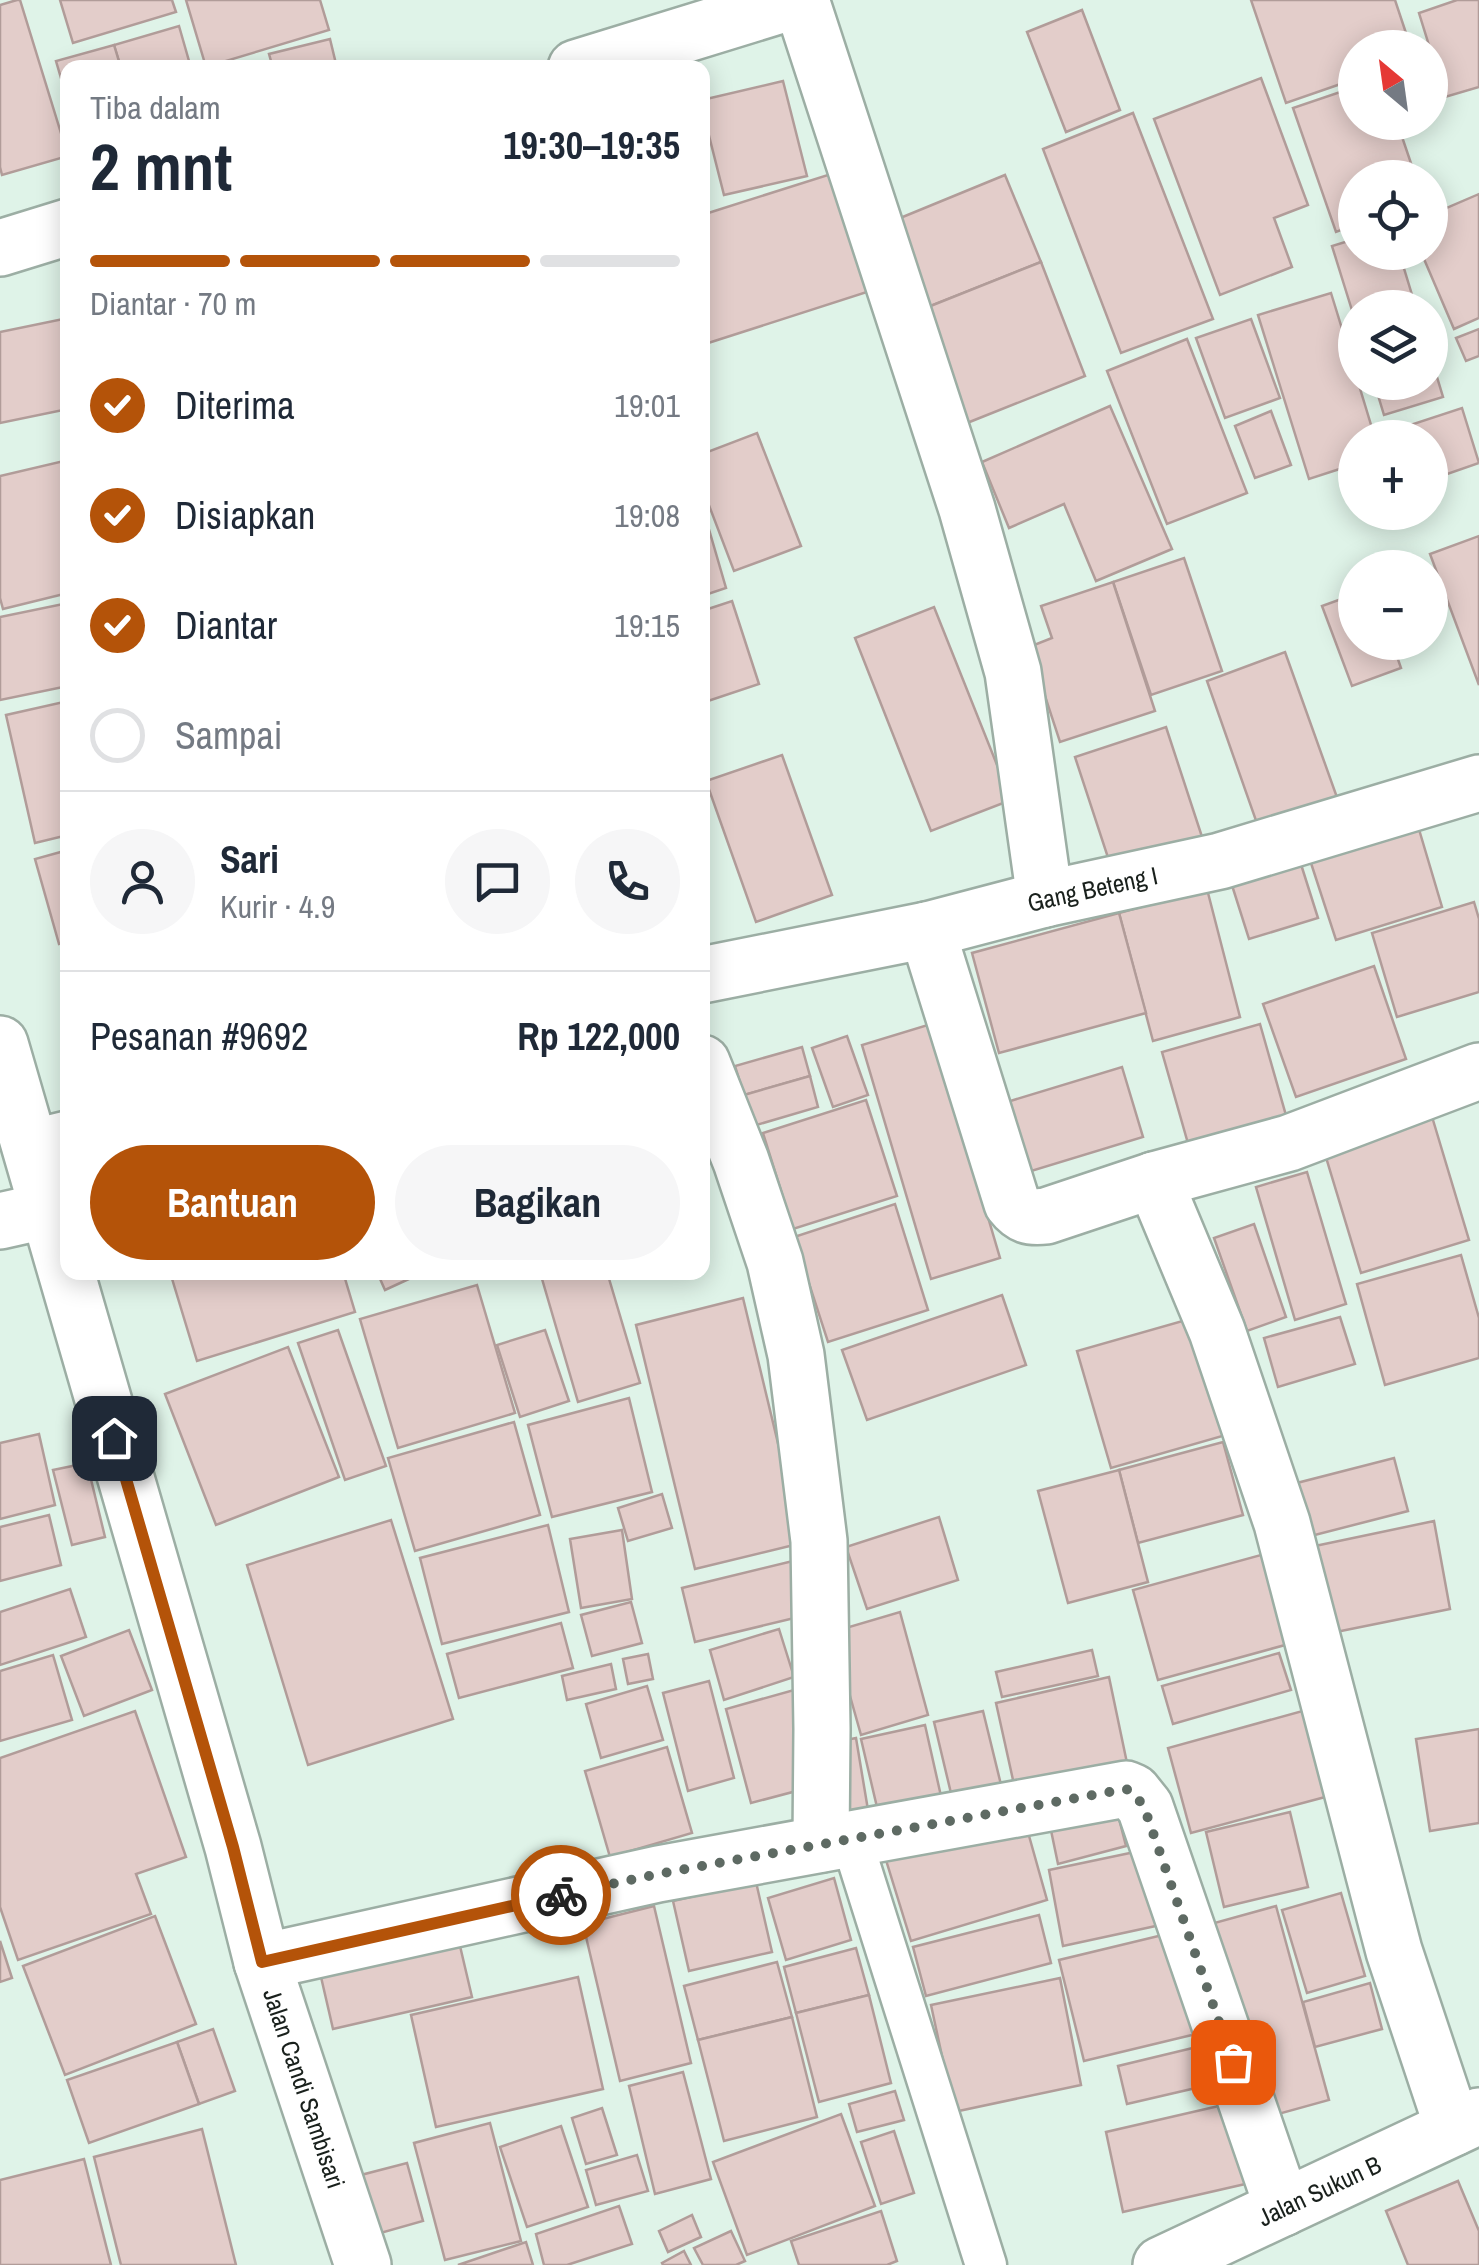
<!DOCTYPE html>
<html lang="id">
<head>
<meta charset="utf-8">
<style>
	:root { --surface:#fff; --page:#f6f6f7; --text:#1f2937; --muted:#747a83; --line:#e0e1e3; --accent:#b45309 }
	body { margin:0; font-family:"Archivo Narrow",sans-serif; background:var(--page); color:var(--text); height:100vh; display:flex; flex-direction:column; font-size:38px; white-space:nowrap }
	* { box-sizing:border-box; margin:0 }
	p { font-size:32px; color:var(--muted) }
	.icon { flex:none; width:55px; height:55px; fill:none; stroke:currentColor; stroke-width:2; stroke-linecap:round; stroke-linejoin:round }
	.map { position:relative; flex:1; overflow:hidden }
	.sheet { position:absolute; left:60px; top:60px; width:650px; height:1220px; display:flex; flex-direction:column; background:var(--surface); border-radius:20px; box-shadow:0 5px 25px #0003 }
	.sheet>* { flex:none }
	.needle { width:65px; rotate:331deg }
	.tools { position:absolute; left:1338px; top:30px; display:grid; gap:20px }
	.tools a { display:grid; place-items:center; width:110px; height:110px; border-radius:50%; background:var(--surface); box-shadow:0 5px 25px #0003; font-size:50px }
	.pin { position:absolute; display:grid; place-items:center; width:85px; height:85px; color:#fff; margin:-42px; border-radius:20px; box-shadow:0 5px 15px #0006 }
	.courier { position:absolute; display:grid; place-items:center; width:100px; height:100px; margin:-50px; border:8px solid #b45309; border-radius:50%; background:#fff; color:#222; box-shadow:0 2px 12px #0007 }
	.head em { font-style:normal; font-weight:700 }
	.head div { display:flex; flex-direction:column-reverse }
	.head { display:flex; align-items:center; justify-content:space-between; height:170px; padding:0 30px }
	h1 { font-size:65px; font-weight:700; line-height:75px }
	.bar { display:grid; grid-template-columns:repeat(4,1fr); gap:15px 10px; align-content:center; height:120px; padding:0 30px }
	.bar i { height:12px; border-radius:8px; background:var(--line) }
	.bar .current { background:var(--accent) }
	.bar p { grid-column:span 4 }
	.line { display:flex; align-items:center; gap:25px; padding:0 30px; border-top:2px solid var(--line) }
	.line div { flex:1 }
	.round { display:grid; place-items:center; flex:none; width:105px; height:105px; border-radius:52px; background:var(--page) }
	ol { padding:0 30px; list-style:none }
	li { display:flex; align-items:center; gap:30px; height:110px }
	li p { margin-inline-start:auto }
	li .icon { padding:10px; border-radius:50%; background:var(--accent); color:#fff; stroke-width:4 }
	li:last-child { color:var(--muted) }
	li i { width:55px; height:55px; border:5px solid var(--line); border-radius:50% }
	.button { display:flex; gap:20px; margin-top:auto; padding:20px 30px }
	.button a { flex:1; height:115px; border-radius:60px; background:var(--accent); color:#fff; font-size:40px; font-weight:700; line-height:115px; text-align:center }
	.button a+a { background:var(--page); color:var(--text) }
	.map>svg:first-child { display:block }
	.building { fill:#e3cdca; stroke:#b19c99; stroke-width:2.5 }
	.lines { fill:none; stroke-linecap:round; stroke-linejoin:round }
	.service-casing { stroke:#9caea4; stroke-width:45 }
	.minor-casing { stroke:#9caea4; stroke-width:60 }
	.tertiary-casing { stroke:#9caea4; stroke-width:60 }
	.service { stroke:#fff; stroke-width:40 }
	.minor { stroke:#fff; stroke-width:55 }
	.tertiary { stroke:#fff; stroke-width:55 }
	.done { stroke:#5e6a63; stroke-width:10; stroke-dasharray:0 18 }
	.route { stroke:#b45309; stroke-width:12 }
	.labels { text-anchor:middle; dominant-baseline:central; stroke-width:10; stroke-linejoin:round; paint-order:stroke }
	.street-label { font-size:25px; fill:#19201c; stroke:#dff3e8 }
</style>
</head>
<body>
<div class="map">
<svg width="1479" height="2265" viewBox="0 0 1479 2265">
	<rect width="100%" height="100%" fill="#dff3e8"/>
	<g class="building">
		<path d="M17,0H20L68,156L2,175L0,167V5Z"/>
		<path d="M60,0H172L176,12L73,43Z"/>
		<path d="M186,0H320L329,30L206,67Z"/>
		<path d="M1251,0H1395L1411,48H1355V79L1286,103Z"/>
		<path d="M1457,0H1479V87L1445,97L1419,13Z"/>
		<path d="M1082,10L1120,110L1066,132L1027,32Z"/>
		<path d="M179,26L191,68H121L114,45Z"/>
		<path d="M330,39L337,68H273L269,54Z"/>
		<path d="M114,45L121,68H68V102L56,61Z"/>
		<path d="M1261,78L1308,205L1274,218L1292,267L1220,295L1154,119Z"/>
		<path d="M783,81L807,176L724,195L702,108V100Z"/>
		<path d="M1355,87V122H1397L1416,178H1355V225L1336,232L1293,108Z"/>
		<path d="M1133,113L1213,319L1121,353L1043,149Z"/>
		<path d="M831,174L867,292L702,345V215Z"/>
		<path d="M1005,175L1041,262L923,309L888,223Z"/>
		<path d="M1479,194V318L1454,329L1421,252H1430V215Z"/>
		<path d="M1355,239V252H1399L1416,308H1355V320L1332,246Z"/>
		<path d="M1041,262L1085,376L967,423L923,309Z"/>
		<path d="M1331,293L1355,371V382H1358L1375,438H1355V464L1309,479L1258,315Z"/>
		<path d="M68,318V409L0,423V332Z"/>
		<path d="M1251,319L1280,398L1225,418L1196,338Z"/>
		<path d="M1479,329V356L1466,361L1456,338Z"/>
		<path d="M1187,339L1247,493L1167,524L1107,371Z"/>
		<path d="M1430,354L1443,397L1384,415L1374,382H1430Z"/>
		<path d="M1110,406L1172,549L1096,581L1064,504L1009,528L982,462Z"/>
		<path d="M1462,408L1479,463L1430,480V438H1400L1398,429Z"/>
		<path d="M1271,411L1291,465L1255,478L1235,426Z"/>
		<path d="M757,433L801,546L734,571L702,487V454Z"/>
		<path d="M68,460V593L3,609L0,598V476Z"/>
		<path d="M708,526L726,588L702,596V528Z"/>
		<path d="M1479,536V685L1430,554Z"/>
		<path d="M1184,558L1222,671L1151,695L1113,582Z"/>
		<path d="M1113,582L1155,711L1060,742L1029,647L1052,638L1041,606Z"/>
		<path d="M1355,594V642H1392L1401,668L1352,686L1322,606Z"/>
		<path d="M732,601L759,684L702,703V611Z"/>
		<path d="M68,603V686L0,700V617Z"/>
		<path d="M934,607L1011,800L931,831L855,638Z"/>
		<path d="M1285,652L1339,803L1260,832L1207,681Z"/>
		<path d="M68,701V835L35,843L6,715Z"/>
		<path d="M1166,727L1206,849L1115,879L1075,757Z"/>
		<path d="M782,755L832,895L756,922L706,781Z"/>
		<path d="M1418,826L1442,907L1336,940L1310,860Z"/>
		<path d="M68,850V941L59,944L35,859Z"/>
		<path d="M1299,858L1318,918L1249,939L1230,879Z"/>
		<path d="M1207,889L1240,1017L1153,1041L1119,913Z"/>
		<path d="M1474,902L1479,919V992L1397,1017L1372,933Z"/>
		<path d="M1119,913L1146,1013L999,1053L972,953Z"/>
		<path d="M1374,966L1406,1059L1296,1097L1263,1004Z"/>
		<path d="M931,1024L1000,1258L931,1279L862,1045Z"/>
		<path d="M1260,1024L1289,1126L1191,1154L1162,1052Z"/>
		<path d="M847,1036L868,1095L833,1107L812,1048Z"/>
		<path d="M802,1047L810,1076L744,1095L735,1066Z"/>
		<path d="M1122,1067L1143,1137L1028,1172L1007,1102Z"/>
		<path d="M810,1076L818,1107L753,1126L744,1095Z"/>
		<path d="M866,1100L897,1196L793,1229L763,1133Z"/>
		<path d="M1430,1110L1469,1240L1361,1273L1322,1144Z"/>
		<path d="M1307,1172L1346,1304L1295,1320L1256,1187Z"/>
		<path d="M895,1204L928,1310L828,1342L794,1237Z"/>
		<path d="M1254,1224L1286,1317L1247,1331L1214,1238Z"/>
		<path d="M1461,1255L1479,1318V1358L1385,1385L1357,1284Z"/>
		<path d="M170,1272H343L355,1312L197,1361Z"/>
		<path d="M377,1272H424L385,1290Z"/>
		<path d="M540,1272H607L640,1383L578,1402Z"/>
		<path d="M477,1285L515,1413L398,1448L360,1319Z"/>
		<path d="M1002,1295L1026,1365L867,1420L842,1350Z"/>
		<path d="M743,1298L802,1543L695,1569L636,1325Z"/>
		<path d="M1340,1317L1355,1364L1278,1387L1264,1338Z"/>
		<path d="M1193,1318L1226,1435L1111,1468L1077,1351Z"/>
		<path d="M338,1330L386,1466L345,1480L298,1343Z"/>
		<path d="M545,1330L569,1401L520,1417L497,1345Z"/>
		<path d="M288,1347L339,1477L216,1525L165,1394Z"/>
		<path d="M629,1398L652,1492L552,1517L528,1425Z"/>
		<path d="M514,1422L540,1515L415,1551L388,1458Z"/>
		<path d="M39,1434L55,1505L0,1519V1443Z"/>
		<path d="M1223,1442L1243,1515L1138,1543L1119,1470Z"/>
		<path d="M1394,1458L1408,1511L1307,1537L1293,1484Z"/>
		<path d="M87,1463L105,1537L72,1545L53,1470Z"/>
		<path d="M1119,1470L1148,1582L1068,1603L1038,1491Z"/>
		<path d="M662,1494L672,1528L628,1541L618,1508Z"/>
		<path d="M49,1515L61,1565L0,1581V1527Z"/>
		<path d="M939,1517L958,1580L867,1609L846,1547Z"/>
		<path d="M391,1520L453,1719L308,1765L247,1565Z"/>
		<path d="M1434,1521L1450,1609L1331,1633L1315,1546Z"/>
		<path d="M548,1525L569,1612L442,1644L420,1558Z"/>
		<path d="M622,1530L632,1599L581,1608L570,1539Z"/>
		<path d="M1272,1552L1296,1642L1158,1680L1133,1590Z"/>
		<path d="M797,1560L811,1614L695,1642L682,1588Z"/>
		<path d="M70,1589L86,1637L0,1665V1612Z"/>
		<path d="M631,1602L642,1643L592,1656L581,1615Z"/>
		<path d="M900,1612L928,1715L861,1735L832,1632Z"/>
		<path d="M561,1623L573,1668L459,1698L447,1654Z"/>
		<path d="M779,1629L794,1677L724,1700L710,1650Z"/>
		<path d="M129,1630L152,1690L84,1716L61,1656Z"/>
		<path d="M1092,1650L1098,1676L1002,1697L996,1672Z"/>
		<path d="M1279,1653L1291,1690L1173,1724L1162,1686Z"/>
		<path d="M648,1654L653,1679L628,1684L623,1659Z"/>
		<path d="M53,1655L72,1720L0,1741V1671Z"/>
		<path d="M611,1664L616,1689L567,1700L562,1676Z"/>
		<path d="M1109,1677L1127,1763L1015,1789L996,1703Z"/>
		<path d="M709,1681L734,1778L688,1791L663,1693Z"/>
		<path d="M647,1686L663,1740L601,1758L586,1704Z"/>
		<path d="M794,1690L819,1785L751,1803L726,1709Z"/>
		<path d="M1317,1707L1340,1793L1191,1833L1168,1748Z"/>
		<path d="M135,1711L186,1857L136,1874L151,1914L18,1960L0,1907V1758Z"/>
		<path d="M983,1711L1004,1797L955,1810L934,1722Z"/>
		<path d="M925,1725L943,1805L880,1820L861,1739Z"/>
		<path d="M1479,1729V1823L1430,1831L1416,1739Z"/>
		<path d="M856,1738L871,1828L847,1832L831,1743Z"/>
		<path d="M667,1747L692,1833L610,1857L585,1771Z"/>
		<path d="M1114,1799L1126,1846L1058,1864L1048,1816Z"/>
		<path d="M1290,1812L1308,1887L1224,1907L1206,1832Z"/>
		<path d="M1024,1818L1047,1900L911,1941L886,1860Z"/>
		<path d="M1149,1849L1165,1924L1063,1946L1049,1870Z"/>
		<path d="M834,1878L851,1940L786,1960L768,1898Z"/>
		<path d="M756,1882L772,1952L689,1971L673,1901Z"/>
		<path d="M1341,1893L1365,1976L1307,1993L1282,1910Z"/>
		<path d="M654,1906L691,2063L620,2081L583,1924Z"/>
		<path d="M1276,1906L1329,2100L1260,2119L1207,1925Z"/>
		<path d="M1039,1915L1051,1963L926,1996L913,1947Z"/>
		<path d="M155,1916L196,2024L65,2075L23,1966Z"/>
		<path d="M1175,1932L1200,2033L1084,2061L1059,1960Z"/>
		<path d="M0,1941L12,1978L0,1982Z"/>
		<path d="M460,1946L472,1997L333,2029L321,1977Z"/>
		<path d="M856,1948L869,1995L796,2013L784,1967Z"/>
		<path d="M777,1962L792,2017L698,2040L684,1986Z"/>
		<path d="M578,1977L603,2089L436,2127L411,2015Z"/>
		<path d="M1060,1978L1081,2085L954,2112L931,2005Z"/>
		<path d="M1370,1983L1382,2029L1315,2047L1303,2002Z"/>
		<path d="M869,1995L891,2083L819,2102L796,2013Z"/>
		<path d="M792,2017L817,2117L724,2141L698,2040Z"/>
		<path d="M213,2029L235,2091L199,2104L177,2042Z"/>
		<path d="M177,2042L199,2104L89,2143L67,2080Z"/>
		<path d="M1205,2045L1213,2084L1127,2104L1118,2066Z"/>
		<path d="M683,2072L711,2179L655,2194L629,2086Z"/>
		<path d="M895,2091L904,2120L857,2132L849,2104Z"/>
		<path d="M1236,2102L1254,2182L1123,2212L1106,2132Z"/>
		<path d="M602,2108L617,2155L586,2164L572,2118Z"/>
		<path d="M841,2114L875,2206L747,2255L713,2162Z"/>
		<path d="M490,2123L521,2241L445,2260L414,2143Z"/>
		<path d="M561,2126L588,2207L527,2227L500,2147Z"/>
		<path d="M202,2129L236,2265H121L94,2157Z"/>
		<path d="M894,2131L914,2193L881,2204L861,2142Z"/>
		<path d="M637,2155L648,2191L596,2205L586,2170Z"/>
		<path d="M84,2159L111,2265H0V2180Z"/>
		<path d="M407,2163L423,2221L377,2234L361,2175Z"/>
		<path d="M1458,2181L1479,2231V2265H1408L1386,2211Z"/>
		<path d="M619,2206L632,2244L567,2265H544L536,2234Z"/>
		<path d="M881,2211L897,2261L887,2265H799L791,2241Z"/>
		<path d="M692,2215L701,2237L668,2252L659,2231Z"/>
		<path d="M731,2231L745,2261L736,2265H703L694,2248Z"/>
		<path d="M526,2242L533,2265H458Z"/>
		<path d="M684,2251L691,2265H663L662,2263Z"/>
	</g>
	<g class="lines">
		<g class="service-casing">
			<path id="service" d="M851,1838L986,2265"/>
		</g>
		<g class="minor-casing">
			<g id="minor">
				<path d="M801,0L967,509L1013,672L1045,899"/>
				<path d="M576,68L797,0"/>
				<path d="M0,248L68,227"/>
				<path d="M927,930L1012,1203C1022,1216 1030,1218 1046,1216L1154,1180L1289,1143L1479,1071"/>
				<path id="s1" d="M702,975L927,930L1045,899L1220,861L1479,783"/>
				<path d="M702,1063L741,1161L775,1262L796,1355L819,1541L822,1729L821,1844"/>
				<path d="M31,1148L68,1139"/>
				<path d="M1154,1180L1217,1331L1282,1523L1394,1951L1453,2128"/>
				<path d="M0,1221L49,1210"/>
				<path d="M262,1962L658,1874L1126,1789L1133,1792L1145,1807L1283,2208"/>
				<path id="s2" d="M1161,2265L1479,2116"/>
			</g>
		</g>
		<g class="tertiary-casing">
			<g id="tertiary">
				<path id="s3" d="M0,1044L233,1847L262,1962L363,2265"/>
			</g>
		</g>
		<use href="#service" class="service"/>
		<use href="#minor" class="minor"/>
		<use href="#tertiary" class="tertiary"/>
	</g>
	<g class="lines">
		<path class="done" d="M561,1895L658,1874L1126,1789L1133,1792L1144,1807L1233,2062"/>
		<path class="route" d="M114,1438L233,1847L262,1962L561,1895"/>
	</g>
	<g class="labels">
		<g class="street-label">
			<text stroke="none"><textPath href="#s1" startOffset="400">Gang Beteng I</textPath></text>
			<text stroke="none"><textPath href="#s3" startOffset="1088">Jalan Candi Sambisari</textPath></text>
			<text stroke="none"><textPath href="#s2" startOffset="175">Jalan Sukun B</textPath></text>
		</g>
	</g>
</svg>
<div class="tools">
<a><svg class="needle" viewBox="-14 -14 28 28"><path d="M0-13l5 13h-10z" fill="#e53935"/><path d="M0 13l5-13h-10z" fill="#747a83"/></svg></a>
<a><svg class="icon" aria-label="locate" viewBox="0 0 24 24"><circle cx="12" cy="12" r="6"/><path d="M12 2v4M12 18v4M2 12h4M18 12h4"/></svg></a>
<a><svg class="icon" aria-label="layers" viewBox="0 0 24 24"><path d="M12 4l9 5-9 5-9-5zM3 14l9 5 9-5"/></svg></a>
<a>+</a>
<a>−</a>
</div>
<div class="pin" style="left:1233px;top:2062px;background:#ea580c"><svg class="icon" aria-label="bag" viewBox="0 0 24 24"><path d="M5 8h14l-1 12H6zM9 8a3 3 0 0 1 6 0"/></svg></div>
<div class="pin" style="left:114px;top:1438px;background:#1f2937"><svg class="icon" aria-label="home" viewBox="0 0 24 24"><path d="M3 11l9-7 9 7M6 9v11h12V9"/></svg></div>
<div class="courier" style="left:561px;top:1895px"><svg class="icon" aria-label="bike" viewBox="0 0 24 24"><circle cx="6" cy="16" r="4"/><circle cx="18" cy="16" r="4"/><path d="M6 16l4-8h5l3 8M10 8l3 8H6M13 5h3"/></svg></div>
<section class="sheet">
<div class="head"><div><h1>2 mnt</h1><p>Tiba dalam</p></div><em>19:30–19:35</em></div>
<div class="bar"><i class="current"></i><i class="current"></i><i class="current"></i><i></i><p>Diantar · 70 m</p></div>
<ol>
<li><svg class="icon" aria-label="check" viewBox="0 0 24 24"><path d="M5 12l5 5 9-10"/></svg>Diterima<p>19:01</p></li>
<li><svg class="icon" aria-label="check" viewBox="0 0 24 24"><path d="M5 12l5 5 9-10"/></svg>Disiapkan<p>19:08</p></li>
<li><svg class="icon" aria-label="check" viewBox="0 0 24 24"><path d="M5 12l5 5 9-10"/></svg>Diantar<p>19:15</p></li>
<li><i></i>Sampai</li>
</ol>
<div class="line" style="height:180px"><a class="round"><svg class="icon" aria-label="person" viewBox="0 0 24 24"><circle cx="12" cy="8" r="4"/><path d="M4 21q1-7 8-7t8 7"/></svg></a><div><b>Sari</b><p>Kurir · 4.9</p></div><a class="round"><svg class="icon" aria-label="chat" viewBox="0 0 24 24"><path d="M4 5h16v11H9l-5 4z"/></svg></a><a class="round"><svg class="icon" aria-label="phone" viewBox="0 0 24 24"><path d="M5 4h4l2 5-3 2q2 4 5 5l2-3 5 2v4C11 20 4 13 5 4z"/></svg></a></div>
<div class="line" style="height:130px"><div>Pesanan #9692</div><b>Rp 122,000</b></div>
<div class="button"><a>Bantuan</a><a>Bagikan</a></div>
</section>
</div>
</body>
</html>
